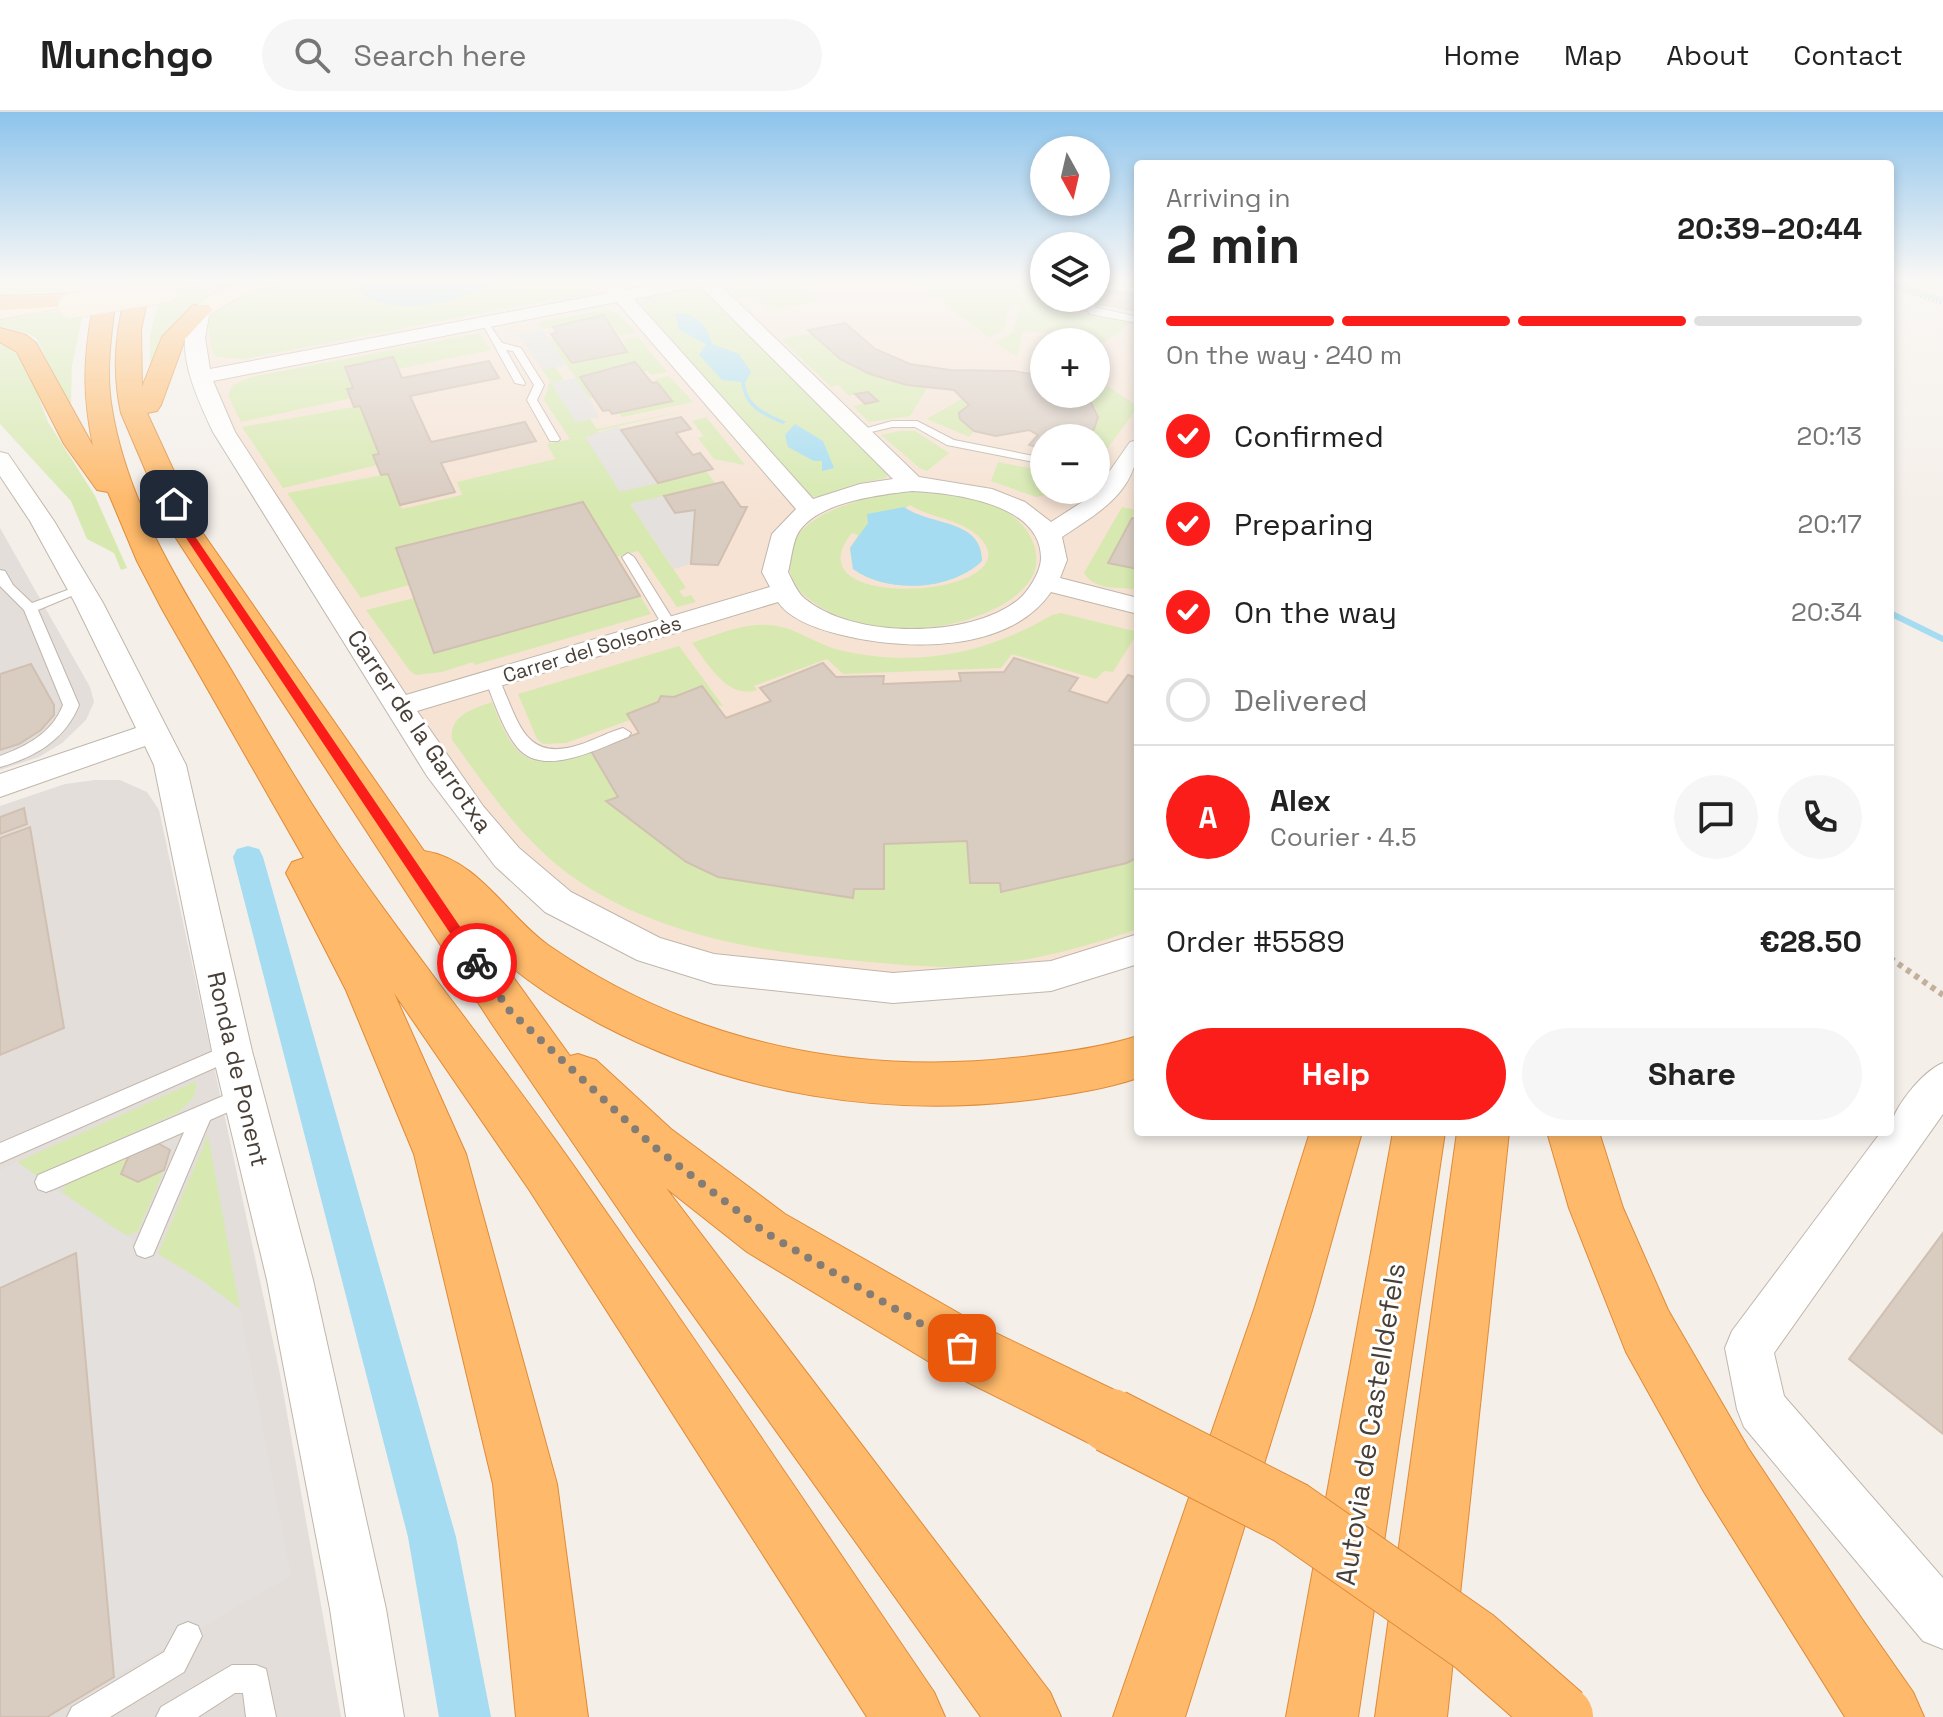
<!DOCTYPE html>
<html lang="en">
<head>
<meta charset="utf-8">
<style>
	:root { --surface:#fff; --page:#f6f6f6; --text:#222; --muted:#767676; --line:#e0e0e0; --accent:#fb1d19 }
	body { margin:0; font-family:"Space Grotesk",sans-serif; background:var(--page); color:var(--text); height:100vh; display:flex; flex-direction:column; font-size:30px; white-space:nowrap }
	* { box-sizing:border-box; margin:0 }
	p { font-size:26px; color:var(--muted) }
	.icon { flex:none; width:44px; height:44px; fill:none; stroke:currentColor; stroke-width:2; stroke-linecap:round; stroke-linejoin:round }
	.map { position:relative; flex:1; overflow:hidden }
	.panel { position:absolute; left:1134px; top:48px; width:760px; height:976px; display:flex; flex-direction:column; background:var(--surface); border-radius:8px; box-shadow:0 4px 12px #0003 }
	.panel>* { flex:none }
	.needle { width:52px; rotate:172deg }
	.buttons { position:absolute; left:1030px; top:24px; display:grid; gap:16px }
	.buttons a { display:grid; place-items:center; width:80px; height:80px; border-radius:50%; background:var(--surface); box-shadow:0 4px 12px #0003; font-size:40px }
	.pin { position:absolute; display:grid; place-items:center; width:68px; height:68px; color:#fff; margin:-34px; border-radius:16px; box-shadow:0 4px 12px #0006 }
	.courier { position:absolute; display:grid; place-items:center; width:80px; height:80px; margin:-40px; border:6px solid #fb1d19; border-radius:50%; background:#fff; color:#222; box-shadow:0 2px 10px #0007 }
	.headline em { font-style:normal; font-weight:700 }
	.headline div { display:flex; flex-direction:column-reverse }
	.headline { display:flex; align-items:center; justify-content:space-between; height:136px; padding:0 32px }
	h1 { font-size:52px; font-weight:700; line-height:60px }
	.bar { display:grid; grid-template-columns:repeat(4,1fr); gap:12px 8px; align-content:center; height:96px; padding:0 32px }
	.bar i { height:10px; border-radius:6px; background:var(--line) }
	.bar .on { background:var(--accent) }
	.bar p { grid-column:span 4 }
	.line { display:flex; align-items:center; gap:20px; padding:0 32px; border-top:2px solid var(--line) }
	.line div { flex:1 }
	.round { display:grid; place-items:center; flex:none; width:84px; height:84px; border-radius:42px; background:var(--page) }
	ol { padding:0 32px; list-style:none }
	li { display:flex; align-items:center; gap:24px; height:88px }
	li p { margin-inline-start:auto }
	li .icon { padding:8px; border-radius:50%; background:var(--accent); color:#fff; stroke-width:4 }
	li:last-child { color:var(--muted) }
	li i { width:44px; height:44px; border:4px solid var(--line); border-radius:50% }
	.cta { display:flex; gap:16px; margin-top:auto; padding:16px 32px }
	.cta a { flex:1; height:92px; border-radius:48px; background:var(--accent); color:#fff; font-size:32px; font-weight:700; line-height:92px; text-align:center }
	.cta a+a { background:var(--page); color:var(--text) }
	header { display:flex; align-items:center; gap:48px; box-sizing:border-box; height:112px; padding:0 40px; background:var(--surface); border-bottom:2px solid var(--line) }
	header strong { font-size:38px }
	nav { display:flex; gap:44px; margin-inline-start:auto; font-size:28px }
	.search { width:560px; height:72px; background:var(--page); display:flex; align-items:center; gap:20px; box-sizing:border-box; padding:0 28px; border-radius:44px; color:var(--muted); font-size:30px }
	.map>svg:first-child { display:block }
	.commercial { fill:#f6e3d4; fill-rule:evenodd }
	.industrial { fill:#e4deda }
	.green { fill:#d7e9b1; fill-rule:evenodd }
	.parking { fill:#e3e0dd }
	.water { fill:#a5dcf1 }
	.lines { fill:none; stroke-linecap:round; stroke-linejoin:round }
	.stream-far1 { stroke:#a5dcf1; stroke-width:5 }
	.stream { stroke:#a5dcf1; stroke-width:6 }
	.canal { fill:#a5dcf1; fill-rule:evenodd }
	.building { fill:#d9ccc1; stroke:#d1c0b1; stroke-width:2 }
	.lane-casing { stroke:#c0b6ab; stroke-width:2 }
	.street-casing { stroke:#c0b6ab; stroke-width:2 }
	.secondary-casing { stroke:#d8bf9a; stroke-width:2 }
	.highway-casing { stroke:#df8b38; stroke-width:2 }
	.path-far1 { stroke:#c2b09c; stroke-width:3; stroke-dasharray:2 2; stroke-linecap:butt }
	.path { stroke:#c2b09c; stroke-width:6; stroke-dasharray:5 5; stroke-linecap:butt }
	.lane { fill:#fff; fill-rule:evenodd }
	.street { fill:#fff; fill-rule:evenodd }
	.secondary { fill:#ffeac8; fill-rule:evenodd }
	.highway { fill:#feb96a; fill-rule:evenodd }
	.secondary-bridge-casing { stroke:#d8bf9a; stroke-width:26; stroke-linecap:butt }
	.highway-bridge-casing { stroke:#df8b38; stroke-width:66; stroke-linecap:butt }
	.secondary-bridge { stroke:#ffeac8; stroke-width:25 }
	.highway-bridge { stroke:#feb96a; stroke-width:64 }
	.route { fill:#fb1d19 }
	.done { stroke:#847d75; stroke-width:8; stroke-dasharray:0 14.4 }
	.labels { text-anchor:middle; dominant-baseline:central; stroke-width:6; stroke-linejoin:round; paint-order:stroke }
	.far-street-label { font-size:20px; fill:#483f37; stroke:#fff }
	.street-label { font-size:24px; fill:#483f37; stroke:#fff }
	.near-street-label { font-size:28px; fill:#483f37; stroke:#fff }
</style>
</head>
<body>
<header>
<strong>Munchgo</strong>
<div class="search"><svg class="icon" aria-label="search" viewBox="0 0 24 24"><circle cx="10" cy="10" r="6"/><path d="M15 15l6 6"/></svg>Search here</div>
<nav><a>Home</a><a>Map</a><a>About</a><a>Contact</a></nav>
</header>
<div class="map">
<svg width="1943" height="1605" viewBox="0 0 1943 1605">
	<rect width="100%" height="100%" fill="#f4efe9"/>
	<path class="commercial" d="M271,167H1044V186H1096V167H1138V837L964,872L650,838L507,745L224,320L194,220L218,187ZM1044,230H1096V282H1044ZM1044,326H1096V378H1044Z"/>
	<g class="industrial">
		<path d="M0,416L90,575L94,590L86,608L62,631L39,645L0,658Z"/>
		<path d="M95,668H120L147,680L159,698L280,1262L341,1605H0V694L65,672Z"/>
	</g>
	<g class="green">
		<path d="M0,167H92L91,177L30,187H0Z"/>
		<path d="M260,167L237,174L156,249L150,251V223L161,182Z"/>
		<path d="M296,167H589L594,174L581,182L244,247L216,245L211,236L208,208C227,181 265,174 296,167Z"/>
		<path d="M755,167H804L795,169L818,189L769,199L751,182L738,184L732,178L739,171Z"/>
		<path d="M911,167H1044V186H1084L1071,201L1132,210L1103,231L1068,222L1023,219L1017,245L995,230L1013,220L1020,194L1010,193L1004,217L990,226Z"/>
		<path d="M678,178H695L711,184L889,360L886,366L853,373L823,385L807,384L639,195L644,187Z"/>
		<path d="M84,195L72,254L71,292L67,290L36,226L27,221L0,217V208Z"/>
		<path d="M607,198L618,201L635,221L621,224L604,204L543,217L538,210Z"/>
		<path d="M479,221L491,238L398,257L392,246L345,255L353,276L348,277L351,286L241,310L228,283L233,273L252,265Z"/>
		<path d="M811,221C848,256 877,267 927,276L910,304L869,310L853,294L877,289L868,280L849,284L838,273L831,275L781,227Z"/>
		<path d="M638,225L667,260L651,263L648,259H642L635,250L580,265L593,285L589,286L550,228L555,227L572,251L627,240L622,233L627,232L623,228Z"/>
		<path d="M0,227L13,237L28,257L48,310L95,384L127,456L121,458L114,441L87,427L71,389L0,312Z"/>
		<path d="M555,255L564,268L552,271L576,310L590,307L597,317L697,296L598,319L620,379L706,359L716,372L630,392L686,476L679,479L684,485L691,483L696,490L677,495L638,439L616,445L583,390L396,436L409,473L361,486L287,381L388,362L402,397L462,383L457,370L555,347L547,332L570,327L544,288L550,269L542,258Z"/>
		<path d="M669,264L693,290L622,305L619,301L672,289L655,267Z"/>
		<path d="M1108,274L1138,295L1098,349L1096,326H1086L1098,305L1096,296L1083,282H1096V277Z"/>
		<path d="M963,286L969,293L959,301L960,307L974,319L969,325L927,307Z"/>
		<path d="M360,294L379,342L377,353L283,376L242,315Z"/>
		<path d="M706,305L745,353L714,347L698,326L704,324L692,309Z"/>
		<path d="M900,319H915L949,341L927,359L920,356L881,323Z"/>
		<path d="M998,350L1044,359V378H1069L1036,385L991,369Z"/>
		<path d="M898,380C942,380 1020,383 1035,436C1037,445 1037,457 1032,465C1019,487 995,498 972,506C921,524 846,520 804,483C795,474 789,463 789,451C786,403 863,386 898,380ZM910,393C932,407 964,407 982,428C1030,486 786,502 852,421L858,423L850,436L853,457C888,482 951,479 982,449C982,406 931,415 905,396Z"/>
		<path d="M1122,395L1136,398L1108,450L1138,457V478C1119,474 1096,480 1084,461Z"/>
		<path d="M640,484L651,502L475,553L473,550L442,560L416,563L410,559L366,498L414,486L434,541Z"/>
		<path d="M1061,501L1138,520L1113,560L1104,559L1096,567L1012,542L1001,556L843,562L827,547L754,574L757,578C727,588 708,551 692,531C716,523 743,511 769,513C793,514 816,532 839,538C915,556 986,542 1052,503Z"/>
		<path d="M679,534L723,594L661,584L658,590L628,602L630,608L566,631L543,632L537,627L518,582Z"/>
		<path d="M492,590C514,648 529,663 591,639L618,685L607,690L686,750L718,765L852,786L854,777L884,776V732L967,729L970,771H1000L1002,780L1127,751L1138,745V817C1091,833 1046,846 997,852C951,858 904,853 858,849C754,839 641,821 557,753C514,717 485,673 452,628C449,603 473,597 492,590Z"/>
		<path d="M197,969L194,985L179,1000L37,1064L17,1050Z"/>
		<path d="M208,1023L240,1197L158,1142Z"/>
		<path d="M130,1041L122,1061L138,1070L164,1058L138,1119L127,1124L61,1080L70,1069Z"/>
	</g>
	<g class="parking">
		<path d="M543,217L550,228L567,253L542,258L518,222Z"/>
		<path d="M576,266L589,286L599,305L576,310L551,271Z"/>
		<path d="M619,314L621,318L658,371L620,380L585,325Z"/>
		<path d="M664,384L675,401L695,398L691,452L674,457L630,392Z"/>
		<path d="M17,1050L108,1112L201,1168L240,1197L291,1464L114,1565L76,1141L0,1176V1058Z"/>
	</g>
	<g class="water">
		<path d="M400,167H503C467,187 388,211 356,176Z"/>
		<path d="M675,201C697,201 708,214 712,232L739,242L751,260L745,271C747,294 767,301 786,310L783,312C759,301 746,297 741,270L722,268L699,243L706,232L679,218Z"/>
		<path d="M795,312L823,329L834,356L822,359V349H814L788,335L785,323Z"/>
		<path d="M904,395C931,414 982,407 982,449C951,479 888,482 853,457L850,436L868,411L867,402Z"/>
	</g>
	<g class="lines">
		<path class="stream-far1" d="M1890,170L1943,188"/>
		<path class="stream" d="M1890,501L1943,527"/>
		<path class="canal" d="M248,734L259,737L263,745L456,1425L491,1605H439L408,1425L233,745L237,737Z"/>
	</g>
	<g class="building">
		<path d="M1111,179L1138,184V199L1098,192Z"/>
		<path d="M604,203L627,240L572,251L551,222L557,221L553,215Z"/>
		<path d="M845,211L875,237L910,252L950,258L1013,259L1044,264V282H1083L1090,288L1098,305L1094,317L1086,326H1044V337L1029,333L1038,323L1029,318L996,324L974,319L960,307L959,301L969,293L954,278L907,273L870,262L840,247L808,218Z"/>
		<path d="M393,245L402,266L489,249L499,266L410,284L431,330L525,310L536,329L441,351L455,380L400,393L388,362L381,363L373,343L379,342L360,294L354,295L352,290L347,277L353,276L345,255Z"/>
		<path d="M635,250L652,271L657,270L672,289L612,302L609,298L603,299L580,265Z"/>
		<path d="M868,280L878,289L865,292L855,282Z"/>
		<path d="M681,305L691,317L676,321L693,343L700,341L713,357L658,371L621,318Z"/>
		<path d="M723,370L741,395H747L718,453L691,452L695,398L675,401L664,384Z"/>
		<path d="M583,390L640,484L434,541L396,436Z"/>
		<path d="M1132,406L1138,407V457L1108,451Z"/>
		<path d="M1014,546L1078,566L1069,579L1107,591L1128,563L1138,566V745L1127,751L1001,780L1000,771H970L967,729L884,732V777H854L853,786L718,765L686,750L606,689L618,685L591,639L639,621L627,602L658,590L661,584L674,585L702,574L726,606L771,589L760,576L823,551L836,565L884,564L883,572L961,569L959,561L1004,560Z"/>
		<path d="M31,552L54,593V603L41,618L19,632L0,638V562Z"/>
		<path d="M24,696L27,712L0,722V705Z"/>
		<path d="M30,715L64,916L0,943V726Z"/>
		<path d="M154,1029L170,1038L164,1058L138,1070L121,1062L130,1041Z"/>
		<path d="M1943,1121V1322L1849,1247Z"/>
		<path d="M76,1141L114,1565L47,1605H0V1176Z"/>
	</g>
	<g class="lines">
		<g class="lane-casing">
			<g id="lane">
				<path d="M1104,172L1138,175V181L1109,177L1094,195L1138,205V211L1090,202L1084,195L1092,186H1096V181Z"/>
				<path d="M481,209H487L502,231L521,236L544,273L537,288L560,327L558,329H550L527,288L534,273L513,239L506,238L525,271L524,273L515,271Z"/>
				<path d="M892,309H917L954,328L1044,346V352L947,333L915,315H892L859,323L853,320Z"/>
				<path d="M1096,356L1122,363L1124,365L1118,369L1096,364Z"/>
				<path d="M628,441L634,445L677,514L675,517L670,518L663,514L622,445Z"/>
				<path d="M0,458L5,459L13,473L32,491L81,473L88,477L38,498L79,593C65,628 35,645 0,655V644C27,634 52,621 63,593L24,498L0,474Z"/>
				<path d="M492,562L499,567C519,610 524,652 582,632C596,627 609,620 623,616L631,621L628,625C599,636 543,667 517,635C502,616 494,589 485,567Z"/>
				<path d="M232,931L239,933L242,939L239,945L0,1051V1031Z"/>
				<path d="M244,975L251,978L254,984L251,990L210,1008L153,1143L145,1146L137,1143L134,1135L184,1020L54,1077L46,1080L38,1077L35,1070L38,1063Z"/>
				<path d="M188,1510L198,1514L202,1524L184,1560L110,1605H67L72,1595L164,1540L178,1514Z"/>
				<path d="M232,1553H256L266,1557L276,1605H246L243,1581H235L198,1605H156L161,1595Z"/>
			</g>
		</g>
		<g class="street-casing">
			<g id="street">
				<path d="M600,167H616L626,178L682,167H719L717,170L919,365L992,377L1025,390L1051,410L1093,383L1130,330L1138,328C1138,379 1101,399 1062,425L1067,448L1060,466L1138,486V502L1051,480C1009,541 907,539 842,523C821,518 791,509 778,490L417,599L483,694L519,736L571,780L660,826L714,842L893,861L1051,849L1138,822V852L1051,879L893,891L714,872L637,848L545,800L495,754L427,664L213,320C196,284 171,232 194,194L201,192L210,198L205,226L210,257L609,181ZM700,174L893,367L860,372L813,387L634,187ZM617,190L796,397L772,422L762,460L770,475L406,583L235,320L213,269ZM912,379C952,381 1041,391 1041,446C1041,459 1029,479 1018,488C969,527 852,527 804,486C797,480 792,468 788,460C791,449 792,434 797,423C814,390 879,383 912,379Z"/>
				<path d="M0,340L8,342L54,409L103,491L186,653L252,939L313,1168L386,1497L404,1605H346L330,1497L267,1168L212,939L154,653L145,634L0,685V662L136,616L75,491L30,409L0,364Z"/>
				<path d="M1943,951V1002L1774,1241L1784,1284L1943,1466V1537L1923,1529L1744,1315L1737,1297L1725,1236L1732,1219L1881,1020H1890C1890,998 1923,959 1943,951Z"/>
			</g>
		</g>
		<g class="secondary-casing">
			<g id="secondary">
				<path d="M161,167H209L206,172L169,179L161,177L158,172Z"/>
				<path d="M250,167H282L279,172L238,186L209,203H193L190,198L222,176Z"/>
				<path d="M77,180L85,182L88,187L85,192L0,207V193Z"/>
			</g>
		</g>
		<g class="highway-casing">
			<g id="highway">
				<path d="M130,167H152L141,217L142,275L162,225L193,193H209L212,198L185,227L161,293L157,299L147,301L202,420L424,739C478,747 507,804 548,833C690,932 860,966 1031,944C1067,940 1103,935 1138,924V966C1105,977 1071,982 1037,987C886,1007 735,983 600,912C563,892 524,869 495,840L570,944L578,942L596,948L671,1017L785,1102L983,1215L1133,1287L1142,1309L1133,1331L1111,1340L1089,1331L941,1257L747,1140L666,1076L1050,1580L1061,1605H981L638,1126L492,912L172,420L121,301C111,255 116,212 130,167Z"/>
				<path d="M65,182L73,184L76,189L73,194L0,198V184Z"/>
				<path d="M103,193L111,195L114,200C110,233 106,264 112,297C127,391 182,477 230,556C269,622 307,688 351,751C421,851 498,947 569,1047C693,1223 813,1402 934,1580L945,1605H867L530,1079L394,881L466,1042L557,1372L588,1605H516L493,1372L414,1042L346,878L286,761L292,750L304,746L162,497L137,449L108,380L97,378L64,332L17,240L0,230V216L26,223L36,231L93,334C83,285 83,249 92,200L95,195Z"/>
				<path d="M1310,1020H1362L1313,1195L1185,1605H1113L1255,1195Z"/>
				<path d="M1393,1020H1445L1358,1605H1286Z"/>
				<path d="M1457,1020H1509L1447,1605H1375Z"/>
				<path d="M1547,1020H1599L1623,1096L1668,1198L1748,1336L1862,1507L1913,1580L1924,1605H1845L1704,1380L1626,1240L1569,1096Z"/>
			</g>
		</g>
		<path class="path-far1" d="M1890,174L1943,192"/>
		<path class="path" d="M1890,846L1943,883"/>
		<use href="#lane" class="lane"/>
		<use href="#street" class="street"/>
		<use href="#secondary" class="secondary"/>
		<use href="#highway" class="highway"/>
		<g class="secondary-bridge-casing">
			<path id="secondary-bridge" d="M71,194L166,178"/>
		</g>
		<g class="highway-bridge-casing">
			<path id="highway-bridge" d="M1111,1309L1291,1401L1474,1529L1561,1605"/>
		</g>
		<use href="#secondary-bridge" class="secondary-bridge"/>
		<use href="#highway-bridge" class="highway-bridge"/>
	</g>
	<linearGradient id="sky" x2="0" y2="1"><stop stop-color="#8dc4ec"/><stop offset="0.43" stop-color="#faf8f5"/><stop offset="1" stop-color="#faf8f5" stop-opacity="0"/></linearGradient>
	<rect width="1943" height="392" fill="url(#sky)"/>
	<path class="route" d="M171,391L179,392L192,420L482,847V854H472L182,420Z"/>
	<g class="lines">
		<path class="done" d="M477,851L509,898L653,1034L766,1121L962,1236"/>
	</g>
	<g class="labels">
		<g class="far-street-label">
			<text transform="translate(592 537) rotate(-17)">Carrer del Solsonès</text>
		</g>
		<g class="street-label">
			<text transform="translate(420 619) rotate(56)">Carrer de la Garrotxa</text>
			<text transform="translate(238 957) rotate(77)">Ronda de Ponent</text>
		</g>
		<g class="near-street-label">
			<text transform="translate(1370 1312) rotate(-81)">Autovia de Castelldefels</text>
		</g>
	</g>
</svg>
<div class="buttons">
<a><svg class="needle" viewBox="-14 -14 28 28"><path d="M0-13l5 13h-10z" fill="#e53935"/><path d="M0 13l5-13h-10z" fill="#767676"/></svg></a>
<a><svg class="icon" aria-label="layers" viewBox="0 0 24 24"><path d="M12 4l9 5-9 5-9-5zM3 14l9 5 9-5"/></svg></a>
<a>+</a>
<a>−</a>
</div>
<div class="pin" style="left:962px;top:1236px;background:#ea580c"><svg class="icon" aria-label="bag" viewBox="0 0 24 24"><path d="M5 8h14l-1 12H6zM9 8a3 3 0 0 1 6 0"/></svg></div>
<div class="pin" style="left:174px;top:392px;background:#1f2937"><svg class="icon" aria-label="home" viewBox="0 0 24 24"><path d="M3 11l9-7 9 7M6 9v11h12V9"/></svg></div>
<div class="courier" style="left:477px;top:851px"><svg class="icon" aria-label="bike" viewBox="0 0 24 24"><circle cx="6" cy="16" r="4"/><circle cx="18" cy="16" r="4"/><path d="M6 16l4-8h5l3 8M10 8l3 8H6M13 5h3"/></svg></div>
<section class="panel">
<div class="headline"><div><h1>2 min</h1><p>Arriving in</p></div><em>20:39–20:44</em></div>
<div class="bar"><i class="on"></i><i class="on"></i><i class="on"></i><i></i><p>On the way · 240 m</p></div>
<ol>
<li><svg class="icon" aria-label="check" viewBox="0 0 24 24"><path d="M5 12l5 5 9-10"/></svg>Confirmed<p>20:13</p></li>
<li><svg class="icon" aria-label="check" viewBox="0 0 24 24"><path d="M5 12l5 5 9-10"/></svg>Preparing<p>20:17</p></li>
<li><svg class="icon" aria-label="check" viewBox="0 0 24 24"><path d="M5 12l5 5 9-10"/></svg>On the way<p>20:34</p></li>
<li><i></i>Delivered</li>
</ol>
<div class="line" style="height:144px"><b class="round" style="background:var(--accent);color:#fff">A</b><div><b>Alex</b><p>Courier · 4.5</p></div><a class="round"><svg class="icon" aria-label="chat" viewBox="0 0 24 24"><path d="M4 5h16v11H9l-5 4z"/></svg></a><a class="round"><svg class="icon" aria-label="phone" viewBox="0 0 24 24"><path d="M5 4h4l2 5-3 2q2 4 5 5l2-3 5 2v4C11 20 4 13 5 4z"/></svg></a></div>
<div class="line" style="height:104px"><div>Order #5589</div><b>€28.50</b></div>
<div class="cta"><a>Help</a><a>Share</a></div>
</section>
</div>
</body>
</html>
